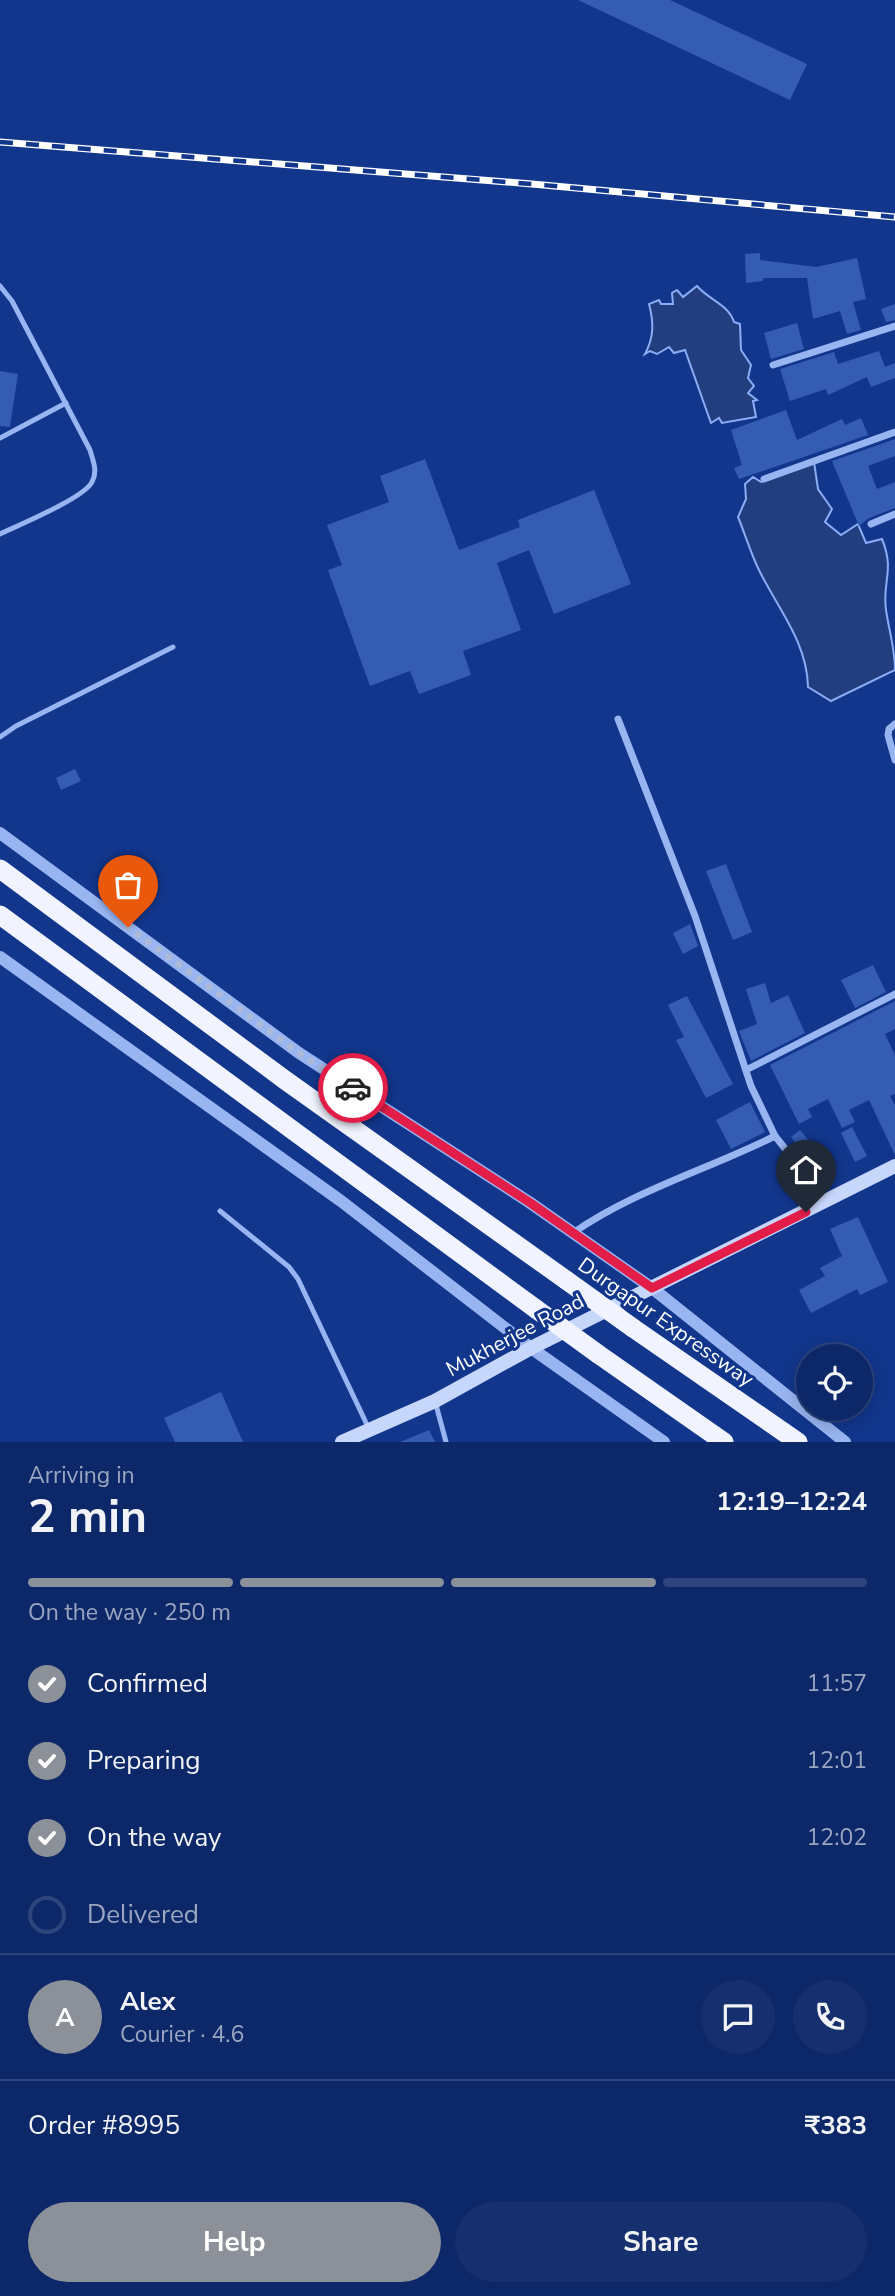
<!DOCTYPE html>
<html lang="en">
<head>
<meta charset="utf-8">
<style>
	:root { --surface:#0d2869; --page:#16306f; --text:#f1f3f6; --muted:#9aa6c0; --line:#2d447d; --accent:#8c9099 }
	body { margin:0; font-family:"Nunito Sans",sans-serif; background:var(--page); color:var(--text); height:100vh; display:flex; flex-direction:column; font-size:26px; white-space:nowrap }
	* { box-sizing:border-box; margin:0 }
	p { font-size:23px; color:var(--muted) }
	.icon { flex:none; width:38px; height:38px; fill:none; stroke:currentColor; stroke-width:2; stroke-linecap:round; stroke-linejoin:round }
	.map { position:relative; height:1442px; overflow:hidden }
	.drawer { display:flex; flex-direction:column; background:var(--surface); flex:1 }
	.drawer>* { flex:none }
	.tools { position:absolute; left:796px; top:1344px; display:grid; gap:14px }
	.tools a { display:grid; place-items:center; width:77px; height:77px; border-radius:50%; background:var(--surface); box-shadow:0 4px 18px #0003,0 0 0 2px var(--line); font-size:35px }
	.pin { position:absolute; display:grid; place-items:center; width:60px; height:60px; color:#fff; margin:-72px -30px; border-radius:50% 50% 50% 0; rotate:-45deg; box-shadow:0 0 7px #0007 }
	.pin .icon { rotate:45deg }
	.courier { position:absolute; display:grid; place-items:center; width:70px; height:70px; margin:-35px; border:5px solid #e11d48; border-radius:50%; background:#fff; color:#222; box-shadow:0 2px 9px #0007 }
	.headline em { font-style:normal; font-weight:700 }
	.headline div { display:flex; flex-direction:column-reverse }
	.headline { display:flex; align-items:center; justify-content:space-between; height:119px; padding:0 28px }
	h1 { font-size:46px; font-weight:700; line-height:52px }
	.bar { display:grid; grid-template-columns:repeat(4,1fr); gap:10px 7px; align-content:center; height:84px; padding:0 28px }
	.bar i { height:9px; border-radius:5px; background:var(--line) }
	.bar .selected { background:var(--accent) }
	.bar p { grid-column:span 4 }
	.line { display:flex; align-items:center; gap:18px; padding:0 28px; border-top:2px solid var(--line) }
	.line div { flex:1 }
	.round { display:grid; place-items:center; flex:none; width:74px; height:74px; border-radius:37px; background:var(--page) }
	ol { padding:0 28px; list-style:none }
	li { display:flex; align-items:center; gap:21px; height:77px }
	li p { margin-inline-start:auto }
	li .icon { padding:7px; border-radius:50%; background:var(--accent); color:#fff; stroke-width:4 }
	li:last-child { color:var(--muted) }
	li i { width:38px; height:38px; border:4px solid var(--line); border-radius:50% }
	.cta { display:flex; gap:14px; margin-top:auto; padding:14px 28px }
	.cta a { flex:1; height:80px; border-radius:42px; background:var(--accent); color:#fff; font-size:28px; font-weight:700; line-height:80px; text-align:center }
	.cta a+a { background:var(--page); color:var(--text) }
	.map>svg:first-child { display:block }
	.water { fill:#233e7f; stroke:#8aadf5; stroke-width:2 }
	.building { fill:#355cb3 }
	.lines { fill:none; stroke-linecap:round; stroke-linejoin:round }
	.service { stroke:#98b5f1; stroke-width:5 }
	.minor { stroke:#98b5f1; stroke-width:7 }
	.tertiary { stroke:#98b5f1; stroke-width:12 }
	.secondary { stroke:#c7d7fc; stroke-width:14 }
	.trunk { stroke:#f1f4ff; stroke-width:19 }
	.rail-casing { stroke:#fff; stroke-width:7 }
	.rail { stroke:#11368c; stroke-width:4.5; stroke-dasharray:13; stroke-linecap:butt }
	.trunk-bridge { stroke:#f1f4ff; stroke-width:19 }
	.done { stroke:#acb9d7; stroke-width:7; stroke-dasharray:0 12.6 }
	.route { stroke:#e11d48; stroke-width:9 }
	.labels { text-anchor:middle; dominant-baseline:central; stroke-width:6; stroke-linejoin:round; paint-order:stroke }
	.street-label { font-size:21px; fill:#fff; stroke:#11368c }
</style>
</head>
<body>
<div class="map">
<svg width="895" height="1442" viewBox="0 0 895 1442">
	<rect width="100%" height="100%" fill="#11368c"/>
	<g class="water">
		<path d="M697,286C709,300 728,304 734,322L740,324L741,350L751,365L748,378L754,386L748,393L757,400L753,401L756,417L722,423L719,418L711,423L685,350L674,353L669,347L657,354L650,351L645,354C654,337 654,323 649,304L659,300L661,304H673L672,293L677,290L683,297Z"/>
		<path d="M814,462L818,489L832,509L825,522L841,535L858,524L866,543L882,539C895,571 882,581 886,610C889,631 895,648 895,670L831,701L808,687C807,641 777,608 758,568C750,551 745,534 738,517L746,499L745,484L753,477L761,482Z"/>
	</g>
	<g class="building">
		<path d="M578,0H670L807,64L790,100Z"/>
		<path d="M760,253V260L816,267L857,258L866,299L853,302L861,330L847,334L840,311L813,319L807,278H763V281L746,283L745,254Z"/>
		<path d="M895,304V320L886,322L881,309Z"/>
		<path d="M797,323L804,349L771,359L764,333Z"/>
		<path d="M879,351L885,367L895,363V378L871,387L867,377L828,395L826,389L790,401L780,369L834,352L838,364Z"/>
		<path d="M0,371L18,374L10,427L0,426Z"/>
		<path d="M786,410L797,440L842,419L845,425L861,418L868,435L739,479L734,468L742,465L731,430Z"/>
		<path d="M895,439V456L868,466L877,489L895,482V508L869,518L859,526L832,461Z"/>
		<path d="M425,459L459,550L520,527L518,520L594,490L631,584L554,614L529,550L497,563L521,630L463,651L471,675L419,694L410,671L370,686L328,570L342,565L327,525L389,502L380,476Z"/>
		<path d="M75,769L81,781L61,790L56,778Z"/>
		<path d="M726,864L752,932L733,940L706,871Z"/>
		<path d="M690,924L698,946L683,954L673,933Z"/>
		<path d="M873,965L886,992L855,1008L841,980Z"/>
		<path d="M765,983L771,1003L788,995L805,1033L751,1061L739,1031L757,1024L746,989Z"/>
		<path d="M687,996L733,1084L706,1098L676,1040L684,1037L668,1005Z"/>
		<path d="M895,1001V1029L885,1034L895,1055V1094L890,1096L895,1105V1155L869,1100L849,1110L855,1122L842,1128L828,1099L808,1109L812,1117L799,1124L770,1065Z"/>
		<path d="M750,1102L765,1132L731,1149L716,1120Z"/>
		<path d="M852,1127L867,1156L855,1162L841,1133Z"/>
		<path d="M800,1130L819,1153L809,1161L791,1137Z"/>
		<path d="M858,1217L888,1282L860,1295L857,1289L811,1313L799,1290L825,1276L820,1268L842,1256L830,1229Z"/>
		<path d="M221,1392L243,1442H175L164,1418Z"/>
		<path d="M429,1430L435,1442H400Z"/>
	</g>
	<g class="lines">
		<g class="service">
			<path d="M0,286L12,301L90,450C93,461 98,471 92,482C84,498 19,525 0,534"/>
			<path d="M0,438L66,403"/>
			<path d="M0,737L16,726L173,647"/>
			<path d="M220,1211L289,1267L298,1279L369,1429"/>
			<path d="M435,1401L446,1442"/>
		</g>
		<g class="minor">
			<path d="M773,365L895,326"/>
			<path d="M764,479L895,432"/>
			<path d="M871,524L895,514"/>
			<path d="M618,719L695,916L751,1086L775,1136L827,1201"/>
			<path d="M895,724L889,729L888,735L895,760"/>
			<path d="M746,1070L895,994"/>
			<path d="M573,1233C633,1191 709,1169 775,1136"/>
		</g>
		<g class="tertiary">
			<path d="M0,833L299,1053L529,1202L652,1288L845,1442"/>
			<path d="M0,957L341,1201L531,1348L664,1442"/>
		</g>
		<path class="secondary" d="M342,1442L435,1401L531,1348L895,1166"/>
		<g class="trunk">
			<path d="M0,869L285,1080L566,1280"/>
			<path d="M0,915L536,1309"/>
			<path d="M633,1328L798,1442"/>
			<path d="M598,1354L724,1442"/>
		</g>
		<g class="rail-casing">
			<path id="rail" d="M0,142L532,184L895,217"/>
		</g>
		<use href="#rail" class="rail"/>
		<g class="trunk-bridge">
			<path d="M566,1280L633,1328"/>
			<path d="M536,1309L598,1354"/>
		</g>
	</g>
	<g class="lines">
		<path class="done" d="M128,927L299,1053L353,1088"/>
		<path class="route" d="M353,1088L529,1202L652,1288L806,1212"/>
	</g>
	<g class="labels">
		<g class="street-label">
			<text transform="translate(666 1322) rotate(35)">Durgapur Expressway</text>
			<text transform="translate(515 1335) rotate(-28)">Mukherjee Road</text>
		</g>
	</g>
</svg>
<div class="tools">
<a><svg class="icon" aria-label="locate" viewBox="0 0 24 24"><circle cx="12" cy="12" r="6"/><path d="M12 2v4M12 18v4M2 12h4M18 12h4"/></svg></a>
</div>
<div class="pin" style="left:128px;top:927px;background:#ea580c"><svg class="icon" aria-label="bag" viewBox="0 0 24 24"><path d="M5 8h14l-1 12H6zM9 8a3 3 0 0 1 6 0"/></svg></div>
<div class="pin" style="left:806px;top:1212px;background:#1f2937"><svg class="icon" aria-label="home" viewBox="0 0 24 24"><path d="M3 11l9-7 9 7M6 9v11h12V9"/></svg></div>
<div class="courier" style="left:353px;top:1088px"><svg class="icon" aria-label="car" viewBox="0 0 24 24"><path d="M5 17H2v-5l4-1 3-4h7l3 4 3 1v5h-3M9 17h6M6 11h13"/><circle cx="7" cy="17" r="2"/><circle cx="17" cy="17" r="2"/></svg></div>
</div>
<section class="drawer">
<div class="headline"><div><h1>2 min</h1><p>Arriving in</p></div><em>12:19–12:24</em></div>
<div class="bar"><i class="selected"></i><i class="selected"></i><i class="selected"></i><i></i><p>On the way · 250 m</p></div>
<ol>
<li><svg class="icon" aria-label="check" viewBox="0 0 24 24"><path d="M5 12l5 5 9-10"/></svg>Confirmed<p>11:57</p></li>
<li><svg class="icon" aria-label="check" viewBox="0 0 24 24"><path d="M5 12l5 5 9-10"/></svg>Preparing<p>12:01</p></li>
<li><svg class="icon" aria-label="check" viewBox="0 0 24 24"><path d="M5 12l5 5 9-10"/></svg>On the way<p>12:02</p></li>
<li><i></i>Delivered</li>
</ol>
<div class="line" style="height:126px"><b class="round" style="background:var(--accent);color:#fff">A</b><div><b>Alex</b><p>Courier · 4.6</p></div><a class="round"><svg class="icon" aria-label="chat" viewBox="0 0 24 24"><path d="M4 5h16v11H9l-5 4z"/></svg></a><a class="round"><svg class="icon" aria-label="phone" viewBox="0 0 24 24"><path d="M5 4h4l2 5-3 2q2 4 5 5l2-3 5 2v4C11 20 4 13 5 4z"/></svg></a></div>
<div class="line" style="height:91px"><div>Order #8995</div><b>₹383</b></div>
<div class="cta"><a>Help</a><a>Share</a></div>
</section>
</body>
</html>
